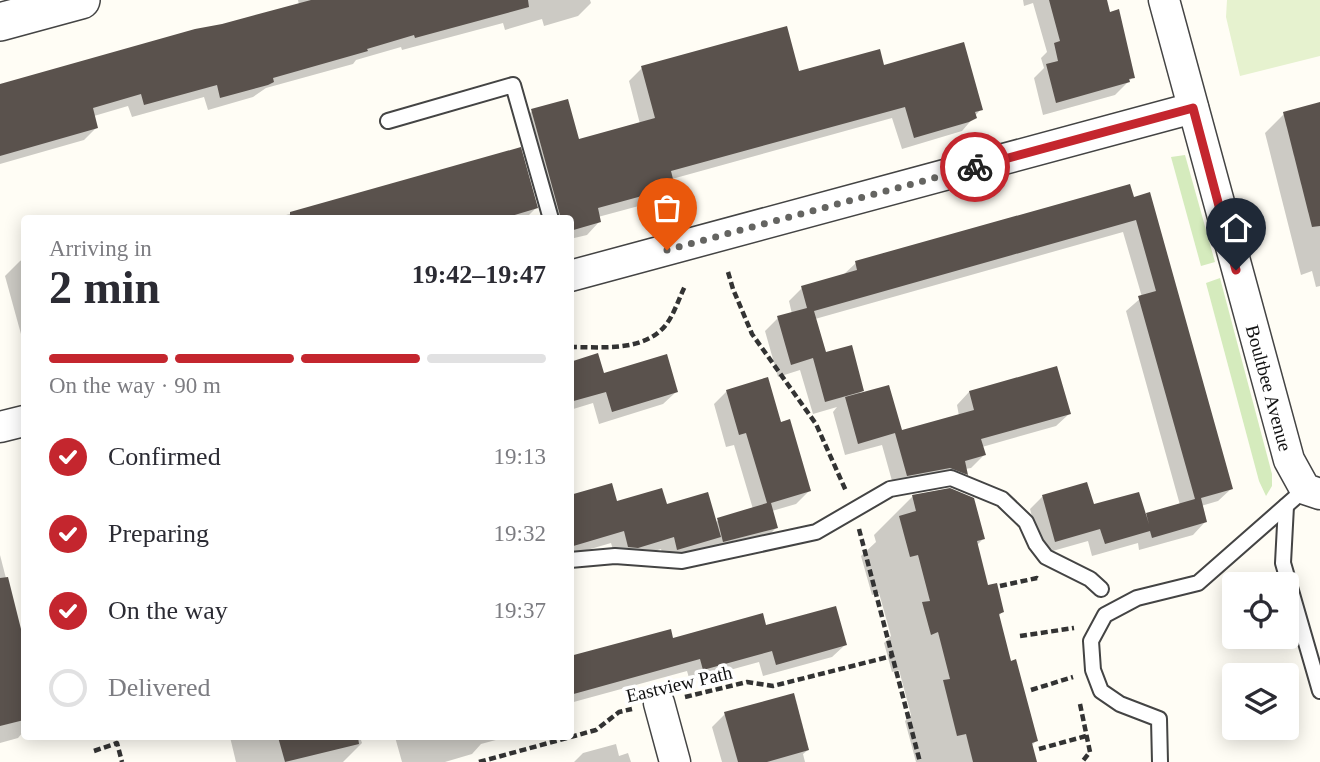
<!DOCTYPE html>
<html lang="en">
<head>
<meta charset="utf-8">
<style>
	:root { --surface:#fff; --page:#f7f7f7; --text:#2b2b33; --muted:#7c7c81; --line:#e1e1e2; --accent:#c4262e }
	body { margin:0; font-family:Georgia,serif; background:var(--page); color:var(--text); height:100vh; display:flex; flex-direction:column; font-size:26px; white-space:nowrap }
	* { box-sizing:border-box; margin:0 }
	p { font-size:23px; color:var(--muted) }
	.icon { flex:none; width:38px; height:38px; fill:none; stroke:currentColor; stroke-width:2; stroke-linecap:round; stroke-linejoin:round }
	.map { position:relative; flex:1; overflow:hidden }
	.sheet { position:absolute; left:21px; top:215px; width:553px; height:525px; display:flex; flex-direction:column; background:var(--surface); border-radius:7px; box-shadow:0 4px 18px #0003 }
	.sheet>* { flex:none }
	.buttons { position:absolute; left:1222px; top:572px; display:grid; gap:14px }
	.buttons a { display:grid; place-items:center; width:77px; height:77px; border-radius:7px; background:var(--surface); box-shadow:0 4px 18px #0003; font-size:35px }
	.pin { position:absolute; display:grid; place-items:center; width:60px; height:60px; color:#fff; margin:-72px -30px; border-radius:50% 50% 50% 0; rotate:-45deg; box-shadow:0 0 7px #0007 }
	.pin .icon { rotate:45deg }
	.courier { position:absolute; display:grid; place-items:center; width:70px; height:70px; margin:-35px; border:5px solid #c4262e; border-radius:50%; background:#fff; color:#222; box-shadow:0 2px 9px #0007 }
	.head em { font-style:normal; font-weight:700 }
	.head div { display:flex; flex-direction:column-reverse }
	.head { display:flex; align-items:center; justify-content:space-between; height:119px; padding:0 28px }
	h1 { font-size:46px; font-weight:700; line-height:52px }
	.bar { display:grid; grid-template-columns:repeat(4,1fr); gap:10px 7px; align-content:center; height:84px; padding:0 28px }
	.bar i { height:9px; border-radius:5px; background:var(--line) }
	.bar .active { background:var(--accent) }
	.bar p { grid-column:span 4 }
	ol { padding:0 28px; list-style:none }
	li { display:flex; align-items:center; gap:21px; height:77px }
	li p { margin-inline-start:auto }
	li .icon { padding:7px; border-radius:50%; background:var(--accent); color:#fff; stroke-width:4 }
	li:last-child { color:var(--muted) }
	li i { width:38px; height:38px; border:4px solid var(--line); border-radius:50% }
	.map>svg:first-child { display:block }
	.green { fill:#d5ebbd }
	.pitch { fill:#e6f2cf }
	.shadow { fill:#0003 }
	.building { fill:#5a524d }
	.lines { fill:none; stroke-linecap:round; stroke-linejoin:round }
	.service-casing { stroke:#444; stroke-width:18 }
	.minor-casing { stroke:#444; stroke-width:33 }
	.tertiary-casing { stroke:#444; stroke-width:40 }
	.path { stroke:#333; stroke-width:4.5; stroke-dasharray:7 3.5; stroke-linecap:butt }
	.service { stroke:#fff; stroke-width:14 }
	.minor { stroke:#fff; stroke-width:30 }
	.tertiary { stroke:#fff; stroke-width:37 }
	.done { stroke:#646461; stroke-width:7; stroke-dasharray:0 12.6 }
	.route { stroke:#c4262e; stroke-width:9 }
	.labels { text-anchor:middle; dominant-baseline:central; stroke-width:7; stroke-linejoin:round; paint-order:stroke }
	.street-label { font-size:19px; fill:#111; stroke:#fff }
</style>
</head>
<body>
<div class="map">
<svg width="1320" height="762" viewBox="0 0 1320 762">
	<rect width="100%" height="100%" fill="#fffdf5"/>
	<g class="green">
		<path d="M1185,155L1215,262L1201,266L1171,157Z"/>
		<path d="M1220,278L1272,474V486L1266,496L1259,481L1206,283Z"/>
	</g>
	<path class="pitch" d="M1227,0H1320V56L1240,76L1226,17Z"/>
	<g class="shadow">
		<path d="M298,0H590L591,3L578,16L544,26L542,19L505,30L503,23L402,50L401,47L356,60L353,64L266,88L253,97L208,110L204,97L132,117L128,106L94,116L97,127L84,140L0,164V86L299,5Z"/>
		<path d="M1023,0H1105L1133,77L1115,95L1043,115L1034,78L1044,68L1041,58L1047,52L1033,3L1024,6Z"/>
		<path d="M883,67L981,109L962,131L902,149L892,118L672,179L674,187L661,200L598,217L599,222L587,235L570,239V219H545L519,124L532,111L578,141L640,124L629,81L642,68L797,73Z"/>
		<path d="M1320,104V286L1316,287L1312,271L1301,275L1265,133L1284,114Z"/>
		<path d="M519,149L536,208L525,219H272Z"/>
		<path d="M1129,186L1231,489L1218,501L1201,506L1205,522L1193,535L1139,550L1138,543L1092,556L1088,541L1042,554L1030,509L1042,497L1086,484L1092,507L1145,516L1180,505L1126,311L1142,297L1123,232L815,319L824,354L862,391L858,395L901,433L959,416L957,405L969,392L1069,414L1056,426L982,447L984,455L971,468L965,469L966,474L954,487L936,481L894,488L882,445L845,455L833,412L837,407L813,414L800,370L778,377L765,331L778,318L792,314L789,301L802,288L842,276L856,263Z"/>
		<path d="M24,259V345L5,276L20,261Z"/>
		<path d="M570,363L603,375L676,392L663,404L599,424L593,403L570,410Z"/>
		<path d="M727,391L780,424L809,491L796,504L772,511L777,527L764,540L710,554L708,548L665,562L661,549L624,560H616L611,543L570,555V497L616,503L666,506L715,522L753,509L734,445L726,447L714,404Z"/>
		<path d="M913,496L983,539L976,546L987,588L1002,612L998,617L1009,663L1036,741L1031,746L1035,762H916L905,721L911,715L899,670L892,672L884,643L891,636L879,593L872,595L861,556L876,542L874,535Z"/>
		<path d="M0,555L24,648V731L18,738L0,743Z"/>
		<path d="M765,627L845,645L832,657L763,676L759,662L690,681L687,671L570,703V658L672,640Z"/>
		<path d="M725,714L808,750L803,754L805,762H722L712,727Z"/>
		<path d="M230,737H360L362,743L343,762H236Z"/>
		<path d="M395,737H507L481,744L472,754L445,762H402Z"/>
		<path d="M616,744L619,756L628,753L631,762H574L583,753Z"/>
	</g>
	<g class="building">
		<path d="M311,0H528L529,7L415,38L414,35L367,49L368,51L273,78L274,82L268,85L220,98L217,85L144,105L141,94L93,108L98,128L0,156V84L195,29L222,24Z"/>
		<path d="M1049,0H1107L1110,12L1119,9L1135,78L1129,79L1130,82L1056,103L1046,64L1058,61L1054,43L1060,41Z"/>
		<path d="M787,26L799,71L880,49L884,65L964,42L983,110L975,112L977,118L969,122L914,138L905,107L671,171L675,187L598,208L601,222L570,231V219H561L531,109L568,99L579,139L655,118L641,66Z"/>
		<path d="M1320,102V226L1312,227L1283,112Z"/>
		<path d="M521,147L538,208L501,219H290V212Z"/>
		<path d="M1130,184L1134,197L1150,192L1233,489L1201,498L1207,522L1152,538L1150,531L1105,544L1100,529L1055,542L1042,495L1087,482L1094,504L1139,492L1149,524L1146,513L1195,499L1138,296L1156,291L1136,220L814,311L826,352L852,345L864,391L825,402L813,358L791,365L777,316L807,308L801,286L857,270L855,261Z"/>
		<path d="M598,353L604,373L667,354L678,392L612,412L606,392L570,402V362Z"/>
		<path d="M1057,366L1071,414L981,439L986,455L965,461L968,475L950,468L907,476L895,433L858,444L845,397L889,385L902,430L974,410L969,391Z"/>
		<path d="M768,377L781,422L790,419L811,491L771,503L778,528L723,542L717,518L767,503L746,433L739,435L726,390Z"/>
		<path d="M612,483L617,501L662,488L667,504L708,492L721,537L677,550L674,537L638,548L628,547L624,531L570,547V495Z"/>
		<path d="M950,488L974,498L985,539L977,541L988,585L997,583L1004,612L999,614L1011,661L1016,659L1038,741L1032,743L1037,762H973L966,734L957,736L943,680L950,679L938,632L931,635L922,602L930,601L918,555L910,557L899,516L916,511L912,495Z"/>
		<path d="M8,577L24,641V720L0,726V578Z"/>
		<path d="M836,606L847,645L776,665L772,651L703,670L700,659L570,695V656L671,629L673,638L763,613L766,625Z"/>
		<path d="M794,693L809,750L767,762H738L724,712Z"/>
		<path d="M278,737H358L359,744L285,762Z"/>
	</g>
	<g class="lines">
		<g class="service-casing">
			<g id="service">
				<path d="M388,121L513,85L551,219"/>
				<path d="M1286,506L1283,563L1320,691"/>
				<path d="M570,560L615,556L682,561L816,532L890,489L951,478L1002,499L1026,522L1036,544L1046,557L1090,579L1101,589"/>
				<path d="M1160,762L1159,719L1120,704L1101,691L1093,670L1091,641L1105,615L1137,598L1198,583L1305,489"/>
			</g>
		</g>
		<g class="minor-casing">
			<g id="minor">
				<path id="s1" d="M1164,0L1289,460L1305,489L1320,494"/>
				<path d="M570,276L1193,108"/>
				<path d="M0,427L24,421"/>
				<path d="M659,703L675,762"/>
			</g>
		</g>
		<g class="tertiary-casing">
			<path id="tertiary" d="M0,22L81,0"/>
		</g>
		<g class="path">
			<path d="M728,272L733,289L752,334L816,424L846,491"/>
			<path d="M570,347C601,347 643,352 665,326C674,315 679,298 685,286"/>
			<path d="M859,529L920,762"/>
			<path d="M1000,586L1037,578L1040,580"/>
			<path d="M1020,636L1074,628"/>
			<path d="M1031,690L1073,677"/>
			<path d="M685,697L747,682L773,686L892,656"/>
			<path d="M1080,704L1090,752L1082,762"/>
			<path d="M1039,749L1086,736"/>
			<path d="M94,751L117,743L122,762"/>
			<path d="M479,762L596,730L619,712L632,709"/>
		</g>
		<use href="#service" class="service"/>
		<use href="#minor" class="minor"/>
		<use href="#tertiary" class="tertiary"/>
	</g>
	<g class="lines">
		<path class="done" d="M667,250L975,167"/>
		<path class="route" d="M975,167L1193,108L1236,270"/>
	</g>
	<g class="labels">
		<g class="street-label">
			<text stroke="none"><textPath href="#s1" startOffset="402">Boultbee Avenue</textPath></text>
			<text transform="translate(679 684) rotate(-13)">Eastview Path</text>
		</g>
	</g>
</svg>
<div class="buttons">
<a><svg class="icon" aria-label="locate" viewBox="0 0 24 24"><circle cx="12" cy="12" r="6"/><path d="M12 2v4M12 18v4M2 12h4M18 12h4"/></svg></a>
<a><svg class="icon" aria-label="layers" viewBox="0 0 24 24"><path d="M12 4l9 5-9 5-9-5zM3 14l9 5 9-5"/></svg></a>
</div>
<div class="pin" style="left:667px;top:250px;background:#ea580c"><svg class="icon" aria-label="bag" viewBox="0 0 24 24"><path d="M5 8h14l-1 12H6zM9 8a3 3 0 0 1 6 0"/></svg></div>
<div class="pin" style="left:1236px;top:270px;background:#1f2937"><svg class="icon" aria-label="home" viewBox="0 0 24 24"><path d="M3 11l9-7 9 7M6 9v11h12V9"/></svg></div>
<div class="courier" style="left:975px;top:167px"><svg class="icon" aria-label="bike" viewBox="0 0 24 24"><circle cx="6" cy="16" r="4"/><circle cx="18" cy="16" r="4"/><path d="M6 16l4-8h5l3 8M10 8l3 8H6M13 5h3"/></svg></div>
<section class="sheet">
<div class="head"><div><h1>2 min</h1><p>Arriving in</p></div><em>19:42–19:47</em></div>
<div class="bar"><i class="active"></i><i class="active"></i><i class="active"></i><i></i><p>On the way · 90 m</p></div>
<ol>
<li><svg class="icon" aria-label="check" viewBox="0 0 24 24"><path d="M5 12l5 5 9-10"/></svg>Confirmed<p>19:13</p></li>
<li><svg class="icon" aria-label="check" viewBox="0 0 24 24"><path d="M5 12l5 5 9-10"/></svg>Preparing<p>19:32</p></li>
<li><svg class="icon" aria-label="check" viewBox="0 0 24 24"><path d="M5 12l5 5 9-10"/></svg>On the way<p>19:37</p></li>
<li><i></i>Delivered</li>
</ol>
</section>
</div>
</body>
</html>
